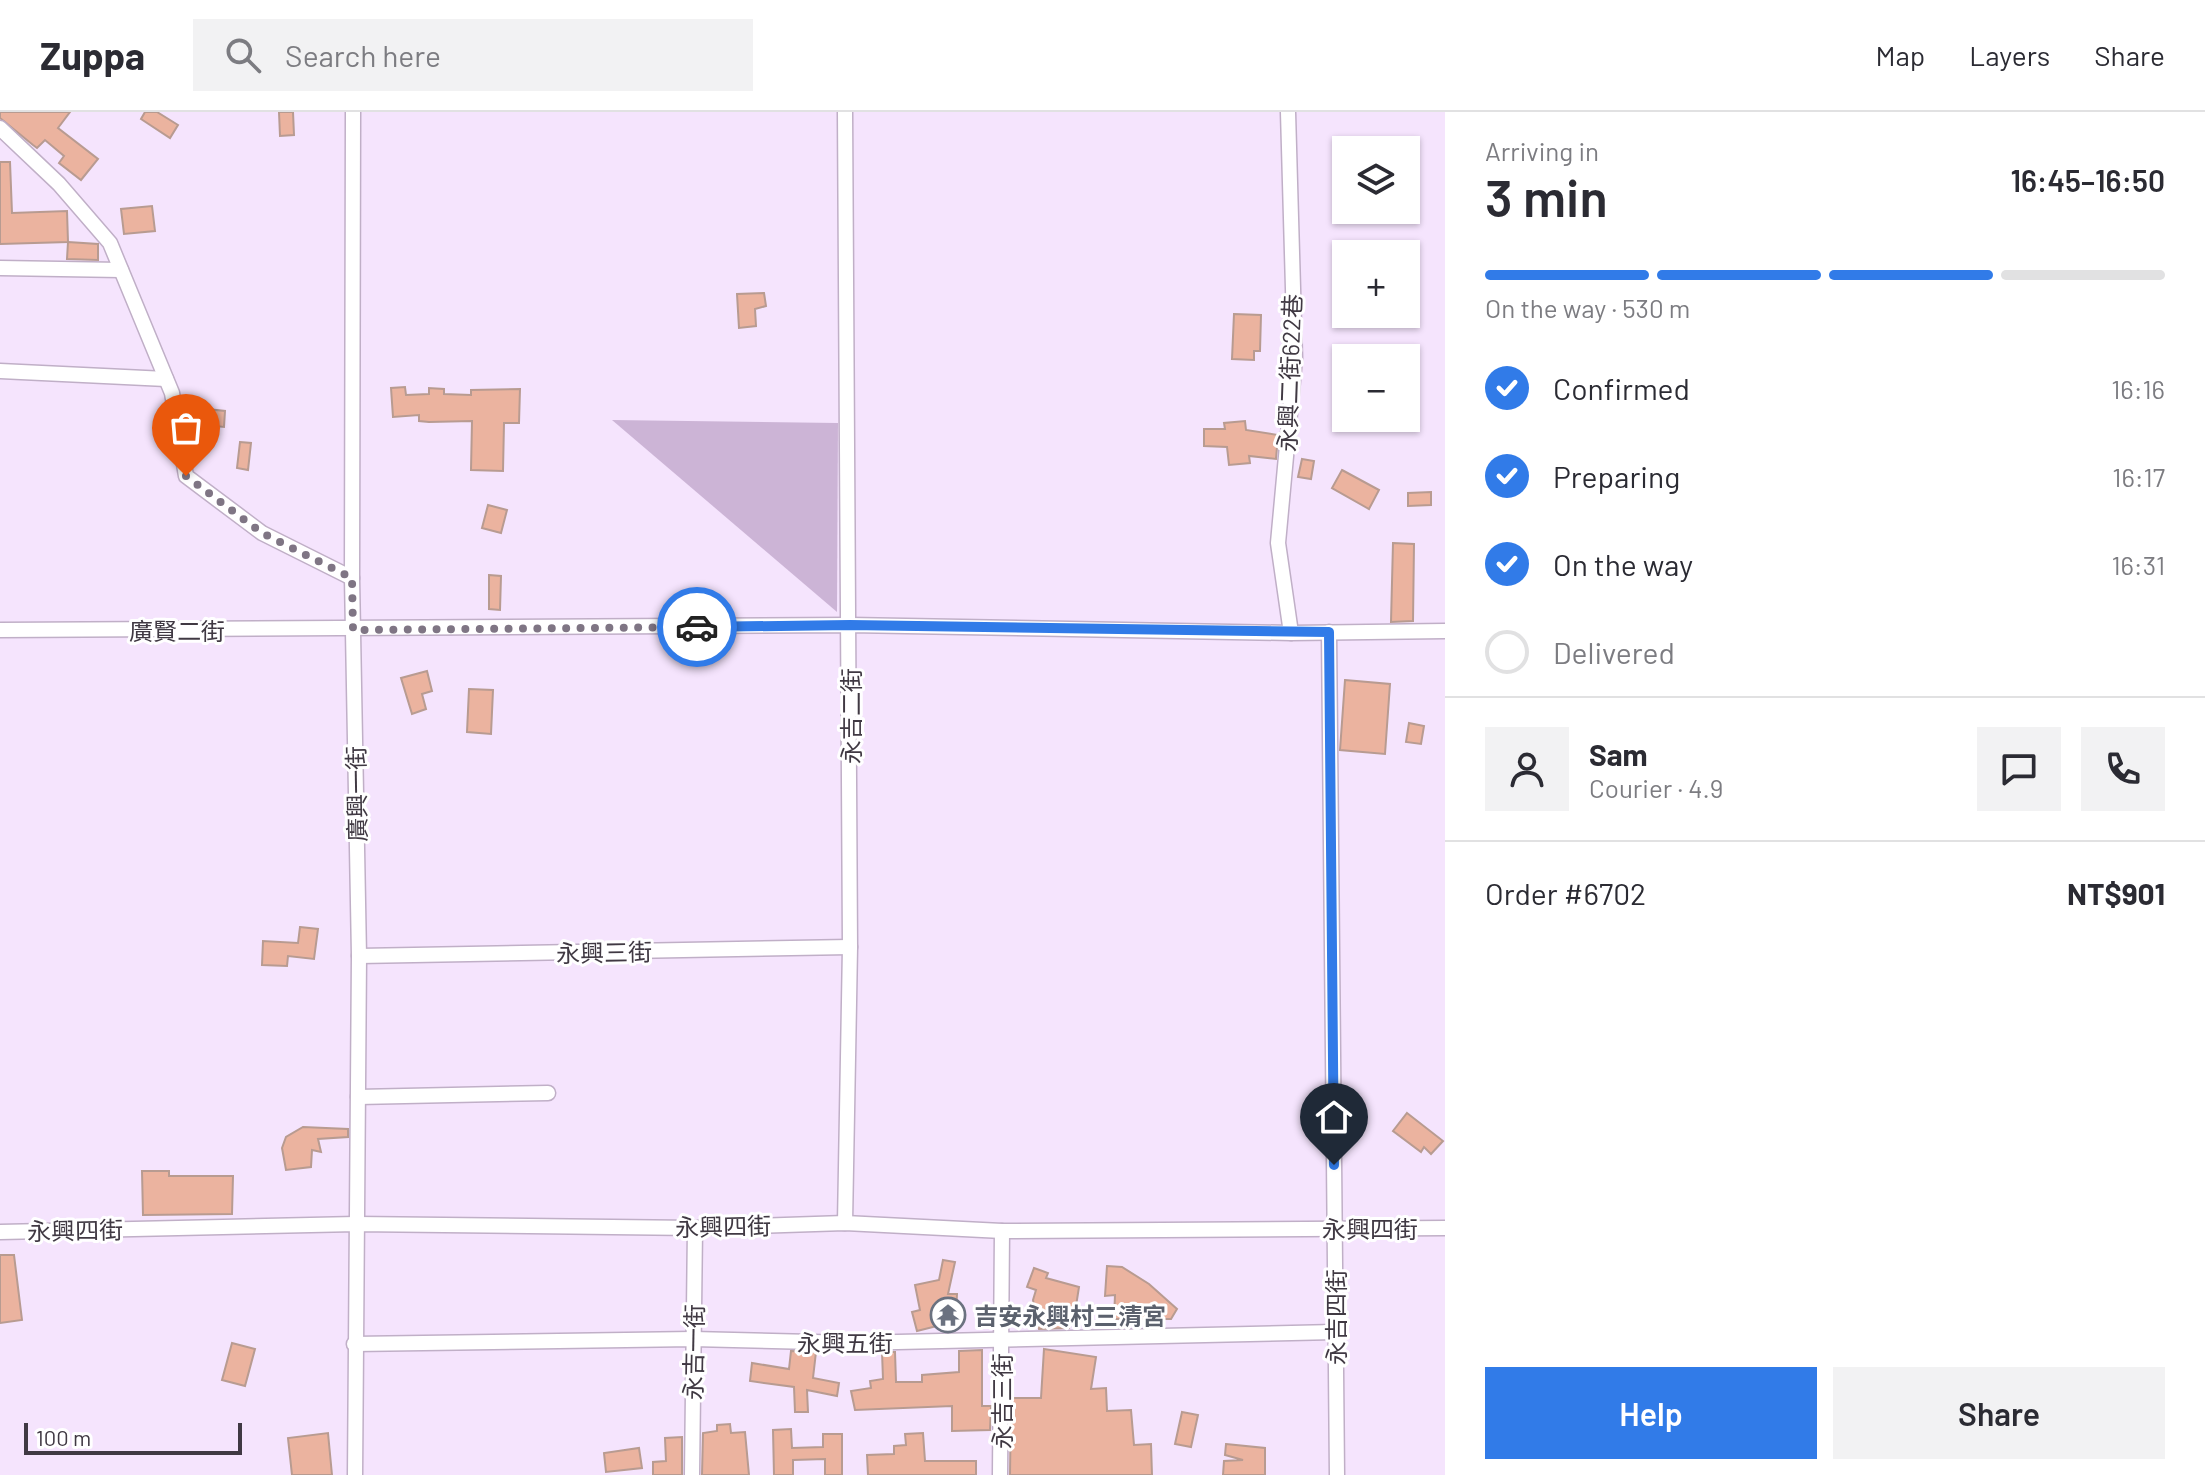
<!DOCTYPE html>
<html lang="en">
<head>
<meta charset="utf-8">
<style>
	:root { --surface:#fff; --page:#f2f2f3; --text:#2b2b33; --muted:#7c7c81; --line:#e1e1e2; --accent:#317be8 }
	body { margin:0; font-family:Barlow,"Noto Sans TC",sans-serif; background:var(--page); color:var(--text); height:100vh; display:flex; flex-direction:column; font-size:30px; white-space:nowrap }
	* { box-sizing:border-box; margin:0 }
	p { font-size:26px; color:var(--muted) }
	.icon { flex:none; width:44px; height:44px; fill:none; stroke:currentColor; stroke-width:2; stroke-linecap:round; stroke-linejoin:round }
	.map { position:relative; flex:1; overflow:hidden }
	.side { display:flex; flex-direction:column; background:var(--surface); width:760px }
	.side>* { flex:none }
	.controls { position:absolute; left:1332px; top:24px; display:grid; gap:16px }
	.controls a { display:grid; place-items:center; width:88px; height:88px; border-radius:0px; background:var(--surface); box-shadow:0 2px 6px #0004; font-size:40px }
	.scale { position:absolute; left:24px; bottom:20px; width:218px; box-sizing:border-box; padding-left:8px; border:4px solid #403943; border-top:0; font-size:22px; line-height:28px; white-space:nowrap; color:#403943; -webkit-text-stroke:6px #fff; paint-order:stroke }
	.pin { position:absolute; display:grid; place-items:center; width:68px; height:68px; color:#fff; margin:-82px -34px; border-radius:50% 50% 50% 0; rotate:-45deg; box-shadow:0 0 8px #0007 }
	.pin .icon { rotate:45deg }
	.courier { position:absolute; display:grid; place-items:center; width:80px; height:80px; margin:-40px; border:6px solid #317be8; border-radius:50%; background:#fff; color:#222; box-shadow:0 2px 10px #0007 }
	.summary em { font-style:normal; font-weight:600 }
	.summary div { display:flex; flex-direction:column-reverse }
	.summary { display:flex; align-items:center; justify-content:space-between; height:136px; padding:0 40px }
	h1 { font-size:52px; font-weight:600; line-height:60px }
	.bar { display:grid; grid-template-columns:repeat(4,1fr); gap:12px 8px; align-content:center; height:96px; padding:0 40px }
	.bar i { height:10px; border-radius:6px; background:var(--line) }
	.bar .on { background:var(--accent) }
	.bar p { grid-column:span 4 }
	.line { display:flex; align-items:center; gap:20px; padding:0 40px; border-top:2px solid var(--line) }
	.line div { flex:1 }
	.round { display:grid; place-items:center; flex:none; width:84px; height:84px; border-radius:0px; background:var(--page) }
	ol { padding:0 40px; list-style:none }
	li { display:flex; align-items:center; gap:24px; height:88px }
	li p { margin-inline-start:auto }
	li .icon { padding:8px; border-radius:50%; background:var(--accent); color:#fff; stroke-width:4 }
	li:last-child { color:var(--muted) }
	li i { width:44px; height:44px; border:4px solid var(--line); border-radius:50% }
	.primary-button { display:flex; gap:16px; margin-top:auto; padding:16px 40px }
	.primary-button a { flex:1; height:92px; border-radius:0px; background:var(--accent); color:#fff; font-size:32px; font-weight:600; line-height:92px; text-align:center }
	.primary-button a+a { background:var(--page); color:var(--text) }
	header { display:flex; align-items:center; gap:48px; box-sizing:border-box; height:112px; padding:0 40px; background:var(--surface); border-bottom:2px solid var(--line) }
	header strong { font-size:38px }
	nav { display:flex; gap:44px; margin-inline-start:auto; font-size:28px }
	.search { width:560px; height:72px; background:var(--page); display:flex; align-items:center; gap:20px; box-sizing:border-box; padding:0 28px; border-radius:0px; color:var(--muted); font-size:30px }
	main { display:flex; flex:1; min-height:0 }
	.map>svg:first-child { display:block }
	.green { fill:#ccb4d6 }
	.building { fill:#ebb39f; stroke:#b89b91; stroke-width:2 }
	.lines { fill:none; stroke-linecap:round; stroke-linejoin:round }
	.street-casing { stroke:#c0afc7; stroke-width:17 }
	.street { stroke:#fff; stroke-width:14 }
	.done { stroke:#7f7584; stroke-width:8; stroke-dasharray:0 14.4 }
	.route { stroke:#317be8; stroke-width:10 }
	.labels { text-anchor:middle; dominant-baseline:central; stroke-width:6; stroke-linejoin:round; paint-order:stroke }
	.street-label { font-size:24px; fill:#403943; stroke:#fff }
	.worship-label { font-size:24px; font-weight:bold; fill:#5b616d; stroke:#fff; text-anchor:start }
</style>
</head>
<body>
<header>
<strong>Zuppa</strong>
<div class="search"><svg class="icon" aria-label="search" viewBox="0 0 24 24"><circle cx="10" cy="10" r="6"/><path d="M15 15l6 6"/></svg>Search here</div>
<nav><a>Map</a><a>Layers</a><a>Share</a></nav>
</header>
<main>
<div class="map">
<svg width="1445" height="1363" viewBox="0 0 1445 1363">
	<rect width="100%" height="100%" fill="#f5e4fd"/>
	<path class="green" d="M612,308L838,311L837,500Z"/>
	<g class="building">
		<path d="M0,0H70L58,16L98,47L81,68L59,51L64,44L45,28L37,36L33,33L0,6Z"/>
		<path d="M145,0H157L178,13L170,26L141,7Z"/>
		<path d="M279,0H293L294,23L280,24Z"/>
		<path d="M0,50H10L12,101L67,99L68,130L0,132Z"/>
		<path d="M152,94L155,119L124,122L121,97Z"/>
		<path d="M68,130L98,132V148L67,147Z"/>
		<path d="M764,181L766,194L755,197L756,214L739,216L737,182Z"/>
		<path d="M1234,202L1261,203L1260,239H1254V248L1232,247Z"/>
		<path d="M405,275L406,283L429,282V276L444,277V282L471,283V278L520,277L519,311H504L503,359L471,358L472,309L429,310L419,309V303L393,305L391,276Z"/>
		<path d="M198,296L225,299L224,315L196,312Z"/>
		<path d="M1245,309L1246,318L1278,323L1276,347L1249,344L1250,351L1229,353L1227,335L1204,334V317H1225L1224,311Z"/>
		<path d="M240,330L251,331L248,358L237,356Z"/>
		<path d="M1302,347L1314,349L1311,367L1298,365Z"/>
		<path d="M1342,358L1379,378L1369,397L1332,376Z"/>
		<path d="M1431,380V393L1408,394V381Z"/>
		<path d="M488,393L507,398L501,421L482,416Z"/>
		<path d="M1393,431L1414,432L1413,509L1391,510Z"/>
		<path d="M489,463L501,464L500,498L489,497Z"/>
		<path d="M427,559L432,579L422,582L426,597L412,602L401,566Z"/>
		<path d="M1345,568L1390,572L1385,642L1340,638Z"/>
		<path d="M469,577L493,578L491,622L467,620Z"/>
		<path d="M1409,611L1424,614L1421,632L1406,630Z"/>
		<path d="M300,815L318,817L314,847L288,844L287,854L262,853L263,829L298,831Z"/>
		<path d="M1407,1001L1443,1029L1431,1042L1424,1035L1421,1040L1393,1019Z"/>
		<path d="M303,1015L348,1017V1025L318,1027L321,1040L312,1038L311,1055L286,1058L282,1036L286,1025Z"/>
		<path d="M142,1059H169V1064H233L232,1102L143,1103Z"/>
		<path d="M0,1143H14L22,1208L0,1211Z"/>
		<path d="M943,1148L955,1150L948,1182H957L956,1202L951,1201L949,1211L917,1219L912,1200L920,1198L915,1173L939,1168Z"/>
		<path d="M1107,1154L1122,1155L1149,1172L1177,1197L1171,1207H1114L1115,1183L1105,1184Z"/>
		<path d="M1034,1156L1048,1161L1046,1166L1079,1175L1076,1194L1066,1199L1069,1216L1039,1217L1033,1188L1036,1178L1027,1175Z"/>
		<path d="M232,1231L255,1237L245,1274L222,1268Z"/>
		<path d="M1044,1237L1096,1245L1091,1277L1106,1276L1107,1299L1131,1298L1134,1333L1151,1332L1152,1363H1010L1011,1286H1041Z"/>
		<path d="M982,1238V1294H991L990,1318L952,1319V1294L855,1298L851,1279L871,1276L870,1269L883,1267L882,1240H895L896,1270H922V1263L959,1260V1239Z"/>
		<path d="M791,1239L816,1240L813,1266L839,1271L837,1284L807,1278L808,1300H795L794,1275L750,1269L752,1251L789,1257Z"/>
		<path d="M1182,1300L1198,1303L1191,1335L1175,1332Z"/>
		<path d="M730,1312L731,1321L745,1320L749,1363H702L703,1321L717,1319V1313Z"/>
		<path d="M791,1317L792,1336L823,1335V1322H842V1363H825V1347L793,1348V1363H774L773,1318Z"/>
		<path d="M328,1321L332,1363H292L288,1326Z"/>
		<path d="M923,1321L925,1349H976V1363H868L867,1343L894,1342V1334L906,1333L905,1322Z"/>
		<path d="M682,1325V1363H653V1350L666,1349L665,1326Z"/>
		<path d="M1226,1332L1265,1336V1363H1223L1224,1349L1243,1348L1225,1343Z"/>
		<path d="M639,1336L642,1356L606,1360L604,1341Z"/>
	</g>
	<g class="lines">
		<g class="street-casing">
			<g id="street">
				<path d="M353,0L352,466L359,844L355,1363"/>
				<path d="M845,0L850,835L845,1111"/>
				<path d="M1288,0L1295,247L1278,431L1291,521"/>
				<path d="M0,16L59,72L110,131L172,281L186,364L262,421L352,466"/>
				<path d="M0,156L121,158"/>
				<path d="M0,259L166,267"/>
				<path d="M0,518L850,513L1291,521L1445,519"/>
				<path d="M1329,520L1337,1363"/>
				<path d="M359,844L850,835"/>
				<path d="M358,985L548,981"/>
				<path d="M0,1120L356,1112L695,1116L845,1111L1002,1119L1445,1116"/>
				<path d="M354,1232L693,1227L854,1231L1335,1220"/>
				<path d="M692,1363L695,1116"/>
				<path d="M1000,1363L1002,1119"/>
			</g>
		</g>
		<use href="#street" class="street"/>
	</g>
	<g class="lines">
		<path class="done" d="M186,364L262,421L352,466L353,518L697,515"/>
		<path class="route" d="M697,515L850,513L1329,520L1334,1053"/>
	</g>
	<defs>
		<g id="temple-ring" transform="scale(1.8)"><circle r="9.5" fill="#fff" stroke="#6b7280" stroke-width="1.5"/><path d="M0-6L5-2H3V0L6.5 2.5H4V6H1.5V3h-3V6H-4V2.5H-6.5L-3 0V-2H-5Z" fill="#6b7280"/></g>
	</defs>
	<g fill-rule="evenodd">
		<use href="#temple-ring" x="948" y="1203"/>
	</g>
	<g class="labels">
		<g class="street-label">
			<text transform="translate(1289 261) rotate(-88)">永興二街622巷</text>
			<text x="177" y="518">廣賢二街</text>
			<text transform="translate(850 604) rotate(-90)">永吉二街</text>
			<text transform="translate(356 682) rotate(-91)">廣興一街</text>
			<text transform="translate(604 840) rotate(-1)">永興三街</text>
			<text transform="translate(723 1114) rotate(-1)">永興四街</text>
			<text x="1370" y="1116">永興四街</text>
			<text transform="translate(75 1118) rotate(-1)">永興四街</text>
			<text transform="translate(1335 1205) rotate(-90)">永吉四街</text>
			<text x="845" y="1230">永興五街</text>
			<text transform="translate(693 1240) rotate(-89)">永吉一街</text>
			<text transform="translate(1001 1289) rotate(-90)">永吉三街</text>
		</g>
		<g class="worship-label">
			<text x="974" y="1203">吉安永興村三清宮</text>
		</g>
	</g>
</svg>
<div class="controls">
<a><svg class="icon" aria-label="layers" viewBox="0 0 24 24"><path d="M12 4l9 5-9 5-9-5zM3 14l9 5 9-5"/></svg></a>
<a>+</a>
<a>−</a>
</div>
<div class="scale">100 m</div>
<div class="pin" style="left:186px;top:364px;background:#ea580c"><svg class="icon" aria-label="bag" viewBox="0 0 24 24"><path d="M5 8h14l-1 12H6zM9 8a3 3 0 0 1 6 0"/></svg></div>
<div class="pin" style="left:1334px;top:1053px;background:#1f2937"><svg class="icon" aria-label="home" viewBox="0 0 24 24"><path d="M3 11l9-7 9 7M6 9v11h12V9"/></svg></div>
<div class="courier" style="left:697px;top:515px"><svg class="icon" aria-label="car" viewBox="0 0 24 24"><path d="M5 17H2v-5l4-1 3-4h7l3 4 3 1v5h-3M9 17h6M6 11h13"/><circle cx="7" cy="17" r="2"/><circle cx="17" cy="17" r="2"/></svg></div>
</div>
<section class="side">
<div class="summary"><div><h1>3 min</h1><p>Arriving in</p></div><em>16:45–16:50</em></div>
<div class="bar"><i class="on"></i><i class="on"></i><i class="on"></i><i></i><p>On the way · 530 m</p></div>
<ol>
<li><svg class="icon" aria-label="check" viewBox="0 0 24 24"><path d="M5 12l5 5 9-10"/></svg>Confirmed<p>16:16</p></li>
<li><svg class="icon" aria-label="check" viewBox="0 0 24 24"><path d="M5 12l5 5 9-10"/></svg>Preparing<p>16:17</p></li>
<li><svg class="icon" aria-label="check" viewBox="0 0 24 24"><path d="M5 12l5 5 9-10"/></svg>On the way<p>16:31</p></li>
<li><i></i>Delivered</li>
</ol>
<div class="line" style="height:144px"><a class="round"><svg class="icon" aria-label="person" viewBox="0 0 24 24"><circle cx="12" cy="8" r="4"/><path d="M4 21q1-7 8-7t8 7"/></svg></a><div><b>Sam</b><p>Courier · 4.9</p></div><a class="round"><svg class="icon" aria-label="chat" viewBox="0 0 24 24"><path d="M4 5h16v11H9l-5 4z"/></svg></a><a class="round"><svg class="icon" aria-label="phone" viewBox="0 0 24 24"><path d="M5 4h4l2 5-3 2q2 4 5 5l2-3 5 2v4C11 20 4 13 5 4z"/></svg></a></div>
<div class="line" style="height:104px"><div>Order #6702</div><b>NT$901</b></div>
<div class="primary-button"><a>Help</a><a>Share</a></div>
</section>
</main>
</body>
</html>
